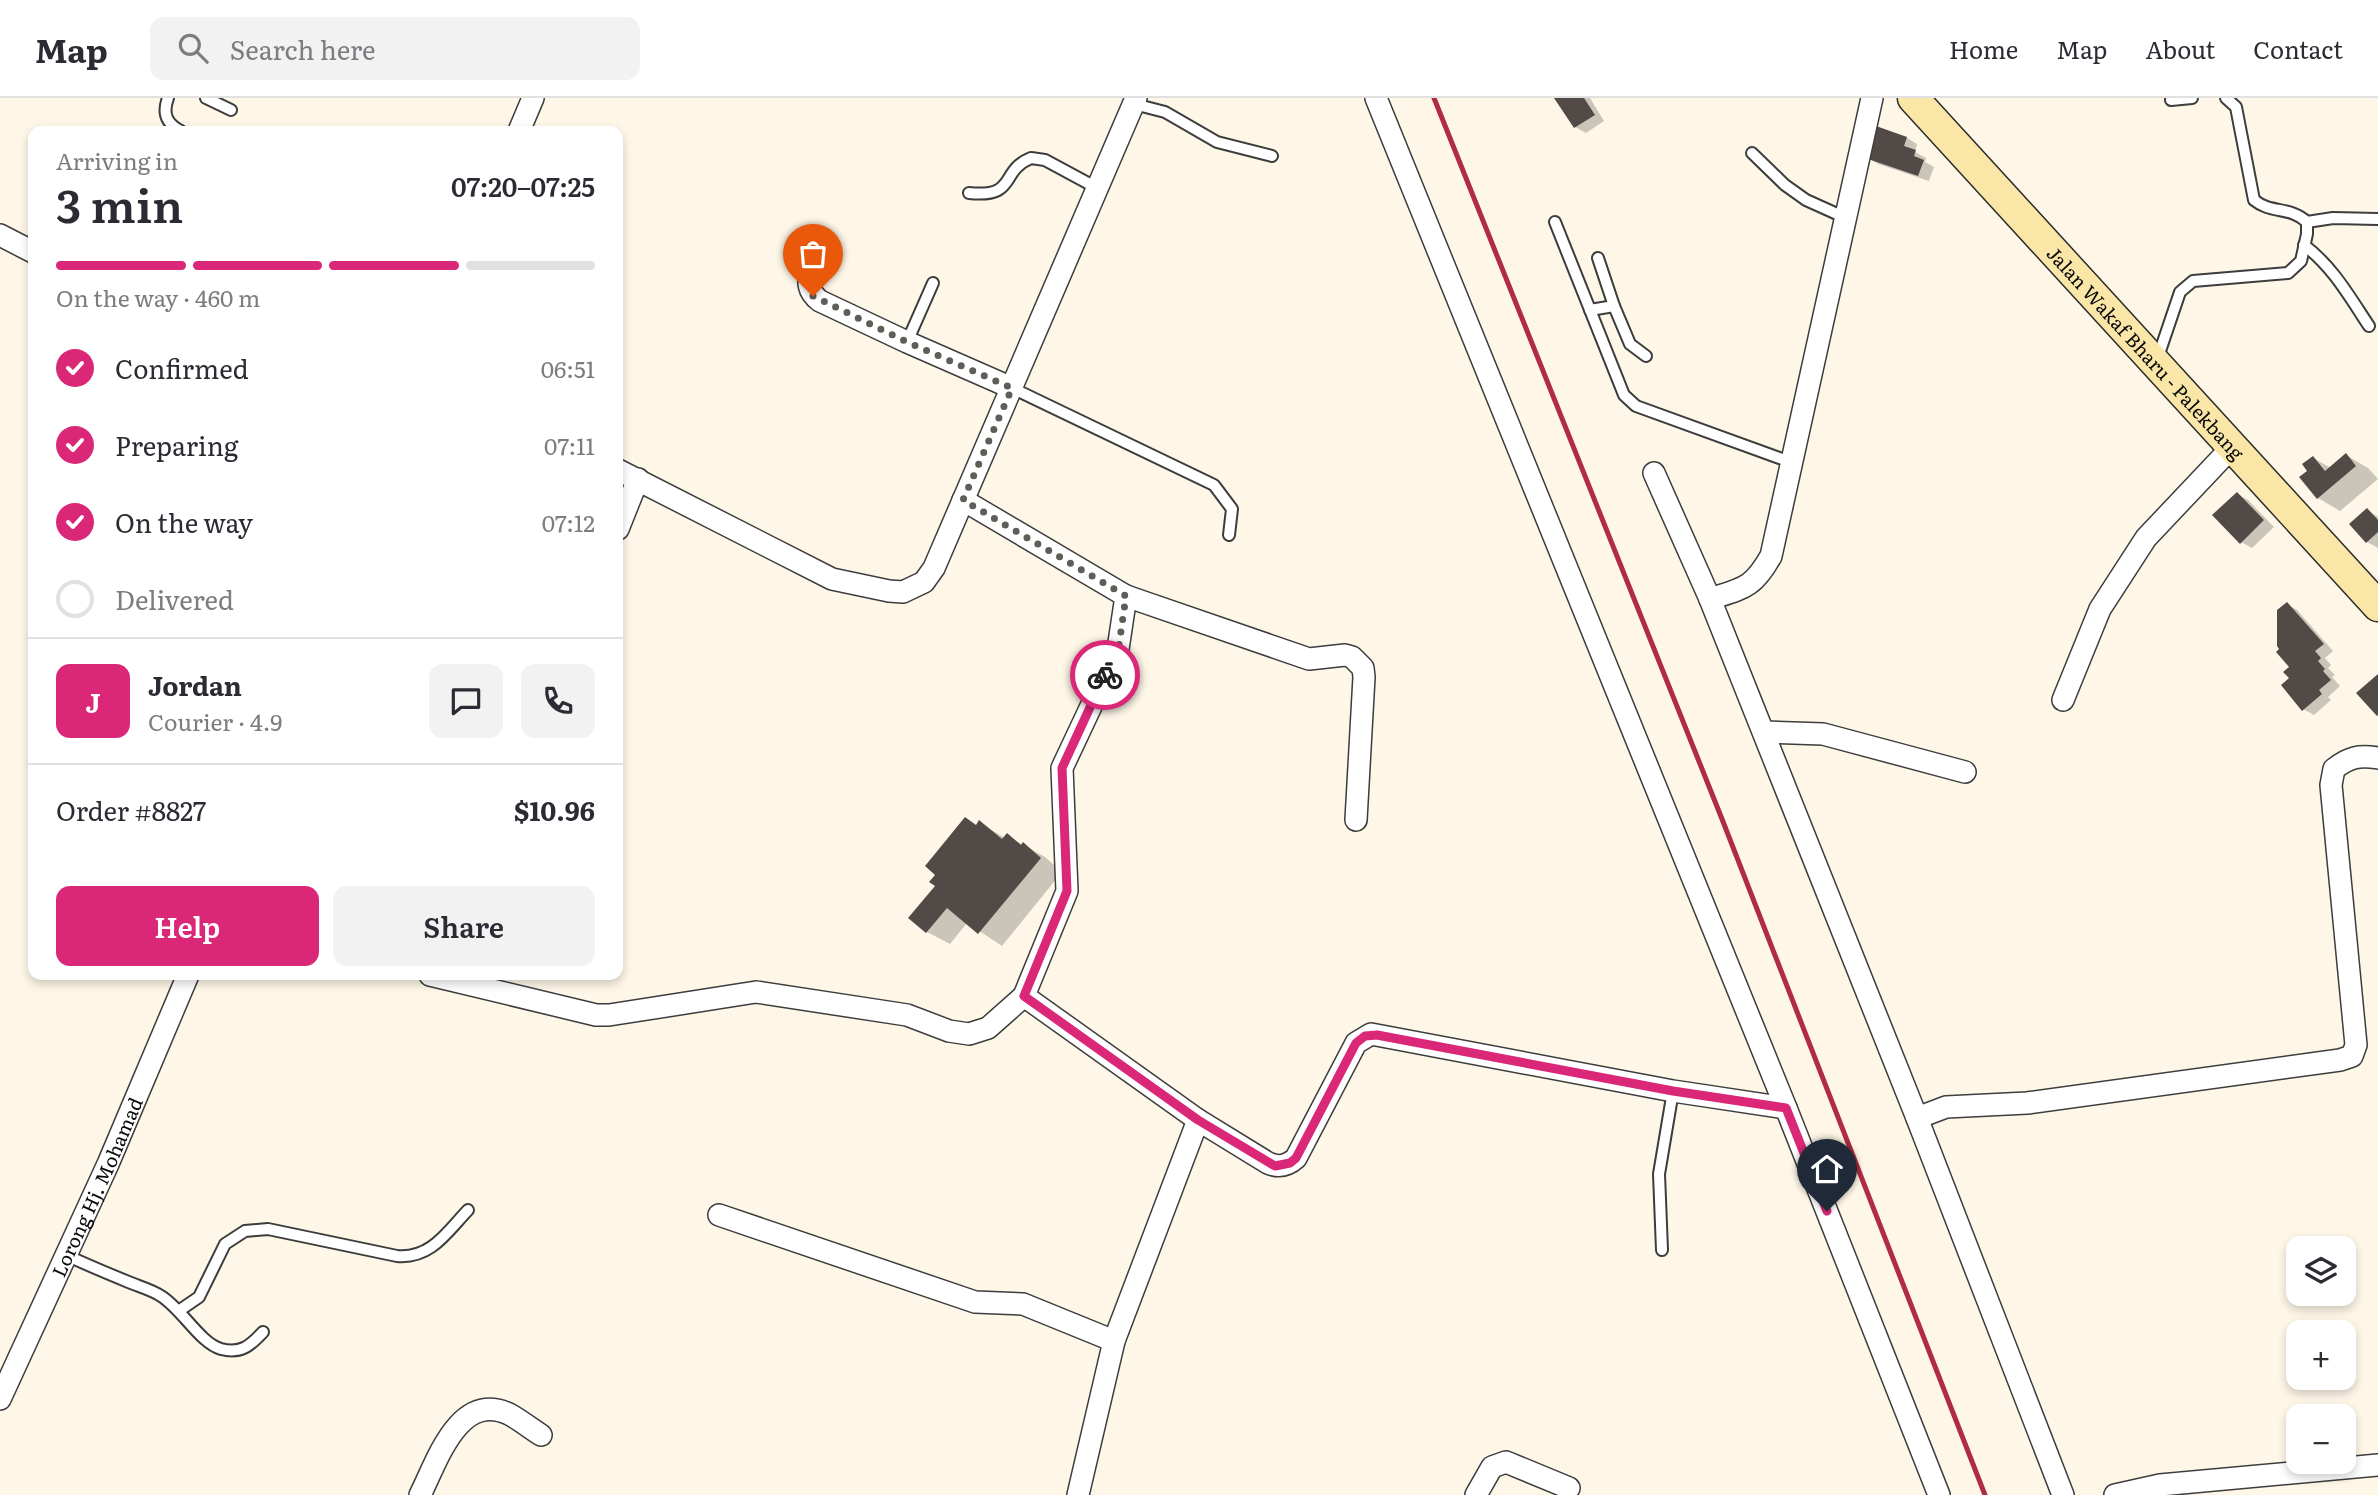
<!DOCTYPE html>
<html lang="en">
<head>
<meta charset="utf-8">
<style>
	:root { --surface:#fff; --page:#f2f2f3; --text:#2b2b33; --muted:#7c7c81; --line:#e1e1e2; --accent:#db2777 }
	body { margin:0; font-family:Literata,serif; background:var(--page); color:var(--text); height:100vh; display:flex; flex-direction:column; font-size:26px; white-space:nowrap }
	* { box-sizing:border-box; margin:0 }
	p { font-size:23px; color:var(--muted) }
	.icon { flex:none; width:38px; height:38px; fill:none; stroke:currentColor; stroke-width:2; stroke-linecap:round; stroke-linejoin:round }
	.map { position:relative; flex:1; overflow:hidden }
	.sheet { position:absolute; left:28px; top:28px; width:595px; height:854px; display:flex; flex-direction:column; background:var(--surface); border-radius:14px; box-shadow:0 4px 10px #0003 }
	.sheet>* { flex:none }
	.fabs { position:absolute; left:2286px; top:1138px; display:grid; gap:14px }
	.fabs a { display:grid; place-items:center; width:70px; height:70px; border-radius:14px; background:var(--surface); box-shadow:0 4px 10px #0003; font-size:35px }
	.pin { position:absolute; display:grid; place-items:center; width:60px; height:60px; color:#fff; margin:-72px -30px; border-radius:50% 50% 50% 0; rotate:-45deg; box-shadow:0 0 7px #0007 }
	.pin .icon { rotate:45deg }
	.courier { position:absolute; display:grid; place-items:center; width:70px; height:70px; margin:-35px; border:5px solid #db2777; border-radius:50%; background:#fff; color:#222; box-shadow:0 2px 9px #0007 }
	.overview em { font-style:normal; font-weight:600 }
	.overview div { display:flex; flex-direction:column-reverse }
	.overview { display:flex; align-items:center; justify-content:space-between; height:119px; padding:0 28px }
	h1 { font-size:46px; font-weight:600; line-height:52px }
	.bar { display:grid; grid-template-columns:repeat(4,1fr); gap:10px 7px; align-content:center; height:84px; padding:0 28px }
	.bar i { height:9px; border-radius:5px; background:var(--line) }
	.bar .current { background:var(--accent) }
	.bar p { grid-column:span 4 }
	.line { display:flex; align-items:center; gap:18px; padding:0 28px; border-top:2px solid var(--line) }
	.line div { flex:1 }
	.round { display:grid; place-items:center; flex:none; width:74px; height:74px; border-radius:14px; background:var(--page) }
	ol { padding:0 28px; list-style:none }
	li { display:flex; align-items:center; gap:21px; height:77px }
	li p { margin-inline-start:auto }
	li .icon { padding:7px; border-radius:50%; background:var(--accent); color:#fff; stroke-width:4 }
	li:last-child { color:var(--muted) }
	li i { width:38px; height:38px; border:4px solid var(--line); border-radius:50% }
	.action { display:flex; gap:14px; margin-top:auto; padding:14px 28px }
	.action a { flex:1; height:80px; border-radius:14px; background:var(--accent); color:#fff; font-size:28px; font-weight:600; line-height:80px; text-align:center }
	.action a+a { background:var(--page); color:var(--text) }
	header { display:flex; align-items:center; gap:42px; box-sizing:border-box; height:98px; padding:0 35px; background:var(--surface); border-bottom:2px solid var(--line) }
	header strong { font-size:33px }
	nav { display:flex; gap:38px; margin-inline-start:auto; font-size:24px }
	.search { width:490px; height:63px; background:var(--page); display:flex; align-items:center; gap:18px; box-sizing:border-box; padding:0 24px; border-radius:14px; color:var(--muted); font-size:26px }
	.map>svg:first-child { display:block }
	.shadow { fill:#0003 }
	.building { fill:#524a47 }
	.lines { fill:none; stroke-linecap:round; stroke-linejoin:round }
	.service-casing { stroke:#3d3d3d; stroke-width:14 }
	.minor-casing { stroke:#3d3d3d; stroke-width:24 }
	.secondary-casing { stroke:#2c2c2c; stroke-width:33 }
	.service { stroke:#fff; stroke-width:10 }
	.minor { stroke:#fff; stroke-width:21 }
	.secondary { stroke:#fae6a7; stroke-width:30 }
	.rail { stroke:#b02c43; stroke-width:5 }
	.done { stroke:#5f5d58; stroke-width:7; stroke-dasharray:0 12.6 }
	.route { stroke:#db2777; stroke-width:9 }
	.labels { text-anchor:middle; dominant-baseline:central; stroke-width:7; stroke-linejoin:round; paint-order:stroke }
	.street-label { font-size:19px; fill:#0a0a0a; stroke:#fff }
</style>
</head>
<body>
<header>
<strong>Map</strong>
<div class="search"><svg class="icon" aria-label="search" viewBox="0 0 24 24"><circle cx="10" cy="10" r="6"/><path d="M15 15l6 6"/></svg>Search here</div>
<nav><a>Home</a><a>Map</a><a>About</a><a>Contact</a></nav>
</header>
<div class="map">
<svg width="2378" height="1397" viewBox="0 0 2378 1397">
	<rect width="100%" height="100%" fill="#fef7e8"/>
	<g class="shadow">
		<path d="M1557,0H1590L1604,23L1586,35L1575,29Z"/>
		<path d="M1907,40L1917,46L1915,54L1926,60L1925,64L1934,69L1929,83L1878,66L1867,59Z"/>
		<path d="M2346,357L2368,370L2378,381L2340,413L2318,400L2310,373L2313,360L2331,370Z"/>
		<path d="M2237,396L2248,402L2274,429L2252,450L2241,444Z"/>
		<path d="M2367,412L2378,419V450L2367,444Z"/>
		<path d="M2287,506L2297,512L2333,553L2325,560L2331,567L2328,570L2335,577L2332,579L2340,588L2328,599L2331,602L2314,617L2303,611L2291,580V569L2282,551Z"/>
		<path d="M980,725L1005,740L1007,738L1045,759L1062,774L1002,848L967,825L950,846L927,834L911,820L937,788Z"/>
	</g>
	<g class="building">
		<path d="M1554,0H1584L1595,17L1574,30Z"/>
		<path d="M1876,28L1907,39L1904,48L1916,52L1914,58L1924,62L1918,78L1865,60Z"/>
		<path d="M2346,355L2356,368L2317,401L2299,379L2307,373L2302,366L2313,358L2325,373Z"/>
		<path d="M2237,394L2264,422L2240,446L2212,417Z"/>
		<path d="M2367,410L2378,422V434L2366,445L2349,426Z"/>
		<path d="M2287,504L2324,546L2315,553L2321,560L2318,563L2325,571L2323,573L2331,582L2319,592L2322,596L2302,613L2281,587L2289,580L2283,574L2289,569L2276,554L2279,551L2277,548V512Z"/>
		<path d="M2378,576V617L2377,618L2356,595Z"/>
		<path d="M965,719L976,727L979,722L1002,741L1007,735L1021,747L1023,744L1041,760L978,836L947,810L926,835L908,820L935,788L929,784L935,777L925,768Z"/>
	</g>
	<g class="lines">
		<g class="service-casing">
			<g id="service">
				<path d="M168,0C162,16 167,26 181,33"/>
				<path d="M206,0L231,12"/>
				<path d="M2171,2L2192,0"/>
				<path d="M1134,6L1165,14L1217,44L1272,58"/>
				<path d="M1752,55L1785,87L1806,102L1846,120"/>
				<path d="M969,95C1018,100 999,73 1031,60L1045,62L1097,90"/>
				<path d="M1555,124L1624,297L1636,308L1793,365"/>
				<path d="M2307,124L2333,120L2378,121"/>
				<path d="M2304,147C2333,169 2349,198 2369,228"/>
				<path d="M1598,160L1614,208"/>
				<path d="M1590,212L1614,208L1630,246L1646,258"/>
				<path d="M907,244L933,185"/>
				<path d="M2157,262L2180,194L2193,183L2288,175L2301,163L2307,136V124C2290,108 2271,116 2254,102L2236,9L2226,0"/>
				<path d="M1012,290L1214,387L1232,411L1229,437"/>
				<path d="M1662,1152L1659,1076L1673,993"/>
				<path d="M66,1157C87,1167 109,1176 131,1185C141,1189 152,1192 161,1198C182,1211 200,1245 221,1251C241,1256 250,1248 263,1234"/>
				<path d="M180,1212L199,1199L225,1146L245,1133L268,1131L397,1158C431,1161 447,1134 468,1112"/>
			</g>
		</g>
		<g class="minor-casing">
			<g id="minor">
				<path d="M1376,0L1786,1010L1939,1397"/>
				<path d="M1872,0L1771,458C1753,490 1744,490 1710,501L1917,1020L2063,1397"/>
				<path d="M519,33L533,0"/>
				<path d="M0,137L33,154"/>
				<path d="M813,170C806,183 808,194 820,203L907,244L1012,290"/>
				<path d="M618,372L832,481L889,493L903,494L924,484L934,470L1136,0"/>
				<path d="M1654,375L1710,501"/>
				<path d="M963,402L1126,498L1309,561L1345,557L1352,559L1363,570L1364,579L1356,722"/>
				<path d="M618,431L638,381"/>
				<path d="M1126,498L1118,551L1062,670L1067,793L1024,898L1198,1022"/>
				<path d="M2063,602L2100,511L2146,440L2233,348"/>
				<path d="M1764,634L1823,636L1965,674"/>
				<path d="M430,877L596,917H609L756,894L907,917L949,933L969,936L988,930L1024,898"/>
				<path d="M1917,1020L1946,1009L2027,1005L2340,962L2352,958L2356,947L2331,687L2334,671C2349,659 2359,657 2378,660"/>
				<path d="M719,1117L975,1204L1023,1206L1114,1243"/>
				<path id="s1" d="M0,1301L108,1066L188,877"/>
				<path d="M420,1397C437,1364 458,1293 509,1316C520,1322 530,1330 541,1337"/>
				<path d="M1078,1397L1114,1243L1198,1022L1268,1065C1279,1070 1287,1068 1296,1060L1356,945L1371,936L1673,993L1786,1010"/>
				<path d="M1476,1397L1492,1369L1506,1364L1569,1390"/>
				<path d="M2115,1397L2160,1387L2378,1367"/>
			</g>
		</g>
		<g class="secondary-casing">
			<g id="secondary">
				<path id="s2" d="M1913,0L2378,508"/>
			</g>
		</g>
		<use href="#service" class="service"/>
		<use href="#minor" class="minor"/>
		<use href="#secondary" class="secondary"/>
		<path class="rail" d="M1434,0L1722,721L1985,1397"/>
	</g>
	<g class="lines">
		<path class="done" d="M813,198L907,244L1012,290L963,402L1126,498L1119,547L1105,577"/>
		<path class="route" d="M1105,577L1062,670L1067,793L1024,898L1198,1022L1275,1068L1290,1065L1296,1060L1356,945L1365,938L1377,937L1673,993L1786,1010L1827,1113"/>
	</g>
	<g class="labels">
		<g class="street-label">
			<text stroke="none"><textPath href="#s2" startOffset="345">Jalan Wakaf Bharu - Palekbang</textPath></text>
			<text stroke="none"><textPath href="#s1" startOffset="233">Lorong Hj. Mohamad</textPath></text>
		</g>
	</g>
</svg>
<div class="fabs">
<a><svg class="icon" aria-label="layers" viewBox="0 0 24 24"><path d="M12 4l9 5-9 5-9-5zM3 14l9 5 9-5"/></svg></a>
<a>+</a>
<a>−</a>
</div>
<div class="pin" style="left:813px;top:198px;background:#ea580c"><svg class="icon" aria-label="bag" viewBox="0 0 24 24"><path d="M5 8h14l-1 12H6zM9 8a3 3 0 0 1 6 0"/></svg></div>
<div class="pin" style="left:1827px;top:1113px;background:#1f2937"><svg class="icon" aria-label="home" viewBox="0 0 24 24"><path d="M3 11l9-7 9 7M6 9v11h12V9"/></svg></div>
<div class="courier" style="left:1105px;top:577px"><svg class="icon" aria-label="bike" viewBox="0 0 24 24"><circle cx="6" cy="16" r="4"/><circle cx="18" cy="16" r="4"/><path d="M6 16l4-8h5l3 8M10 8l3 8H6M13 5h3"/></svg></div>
<section class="sheet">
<div class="overview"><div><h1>3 min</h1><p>Arriving in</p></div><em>07:20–07:25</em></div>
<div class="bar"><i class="current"></i><i class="current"></i><i class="current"></i><i></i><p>On the way · 460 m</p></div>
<ol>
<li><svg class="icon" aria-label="check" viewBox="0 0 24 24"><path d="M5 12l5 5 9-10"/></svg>Confirmed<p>06:51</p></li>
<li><svg class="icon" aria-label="check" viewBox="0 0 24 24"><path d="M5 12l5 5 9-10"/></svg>Preparing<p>07:11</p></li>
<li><svg class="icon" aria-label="check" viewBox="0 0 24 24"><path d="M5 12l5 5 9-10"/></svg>On the way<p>07:12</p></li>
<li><i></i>Delivered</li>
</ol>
<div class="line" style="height:126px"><b class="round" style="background:var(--accent);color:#fff">J</b><div><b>Jordan</b><p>Courier · 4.9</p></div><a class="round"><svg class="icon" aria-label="chat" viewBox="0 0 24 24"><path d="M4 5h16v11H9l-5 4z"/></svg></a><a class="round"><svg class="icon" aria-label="phone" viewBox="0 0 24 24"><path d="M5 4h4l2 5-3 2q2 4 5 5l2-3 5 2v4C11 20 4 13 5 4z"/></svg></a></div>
<div class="line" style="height:91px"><div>Order #8827</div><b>$10.96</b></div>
<div class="action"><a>Help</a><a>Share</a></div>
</section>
</div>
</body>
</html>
